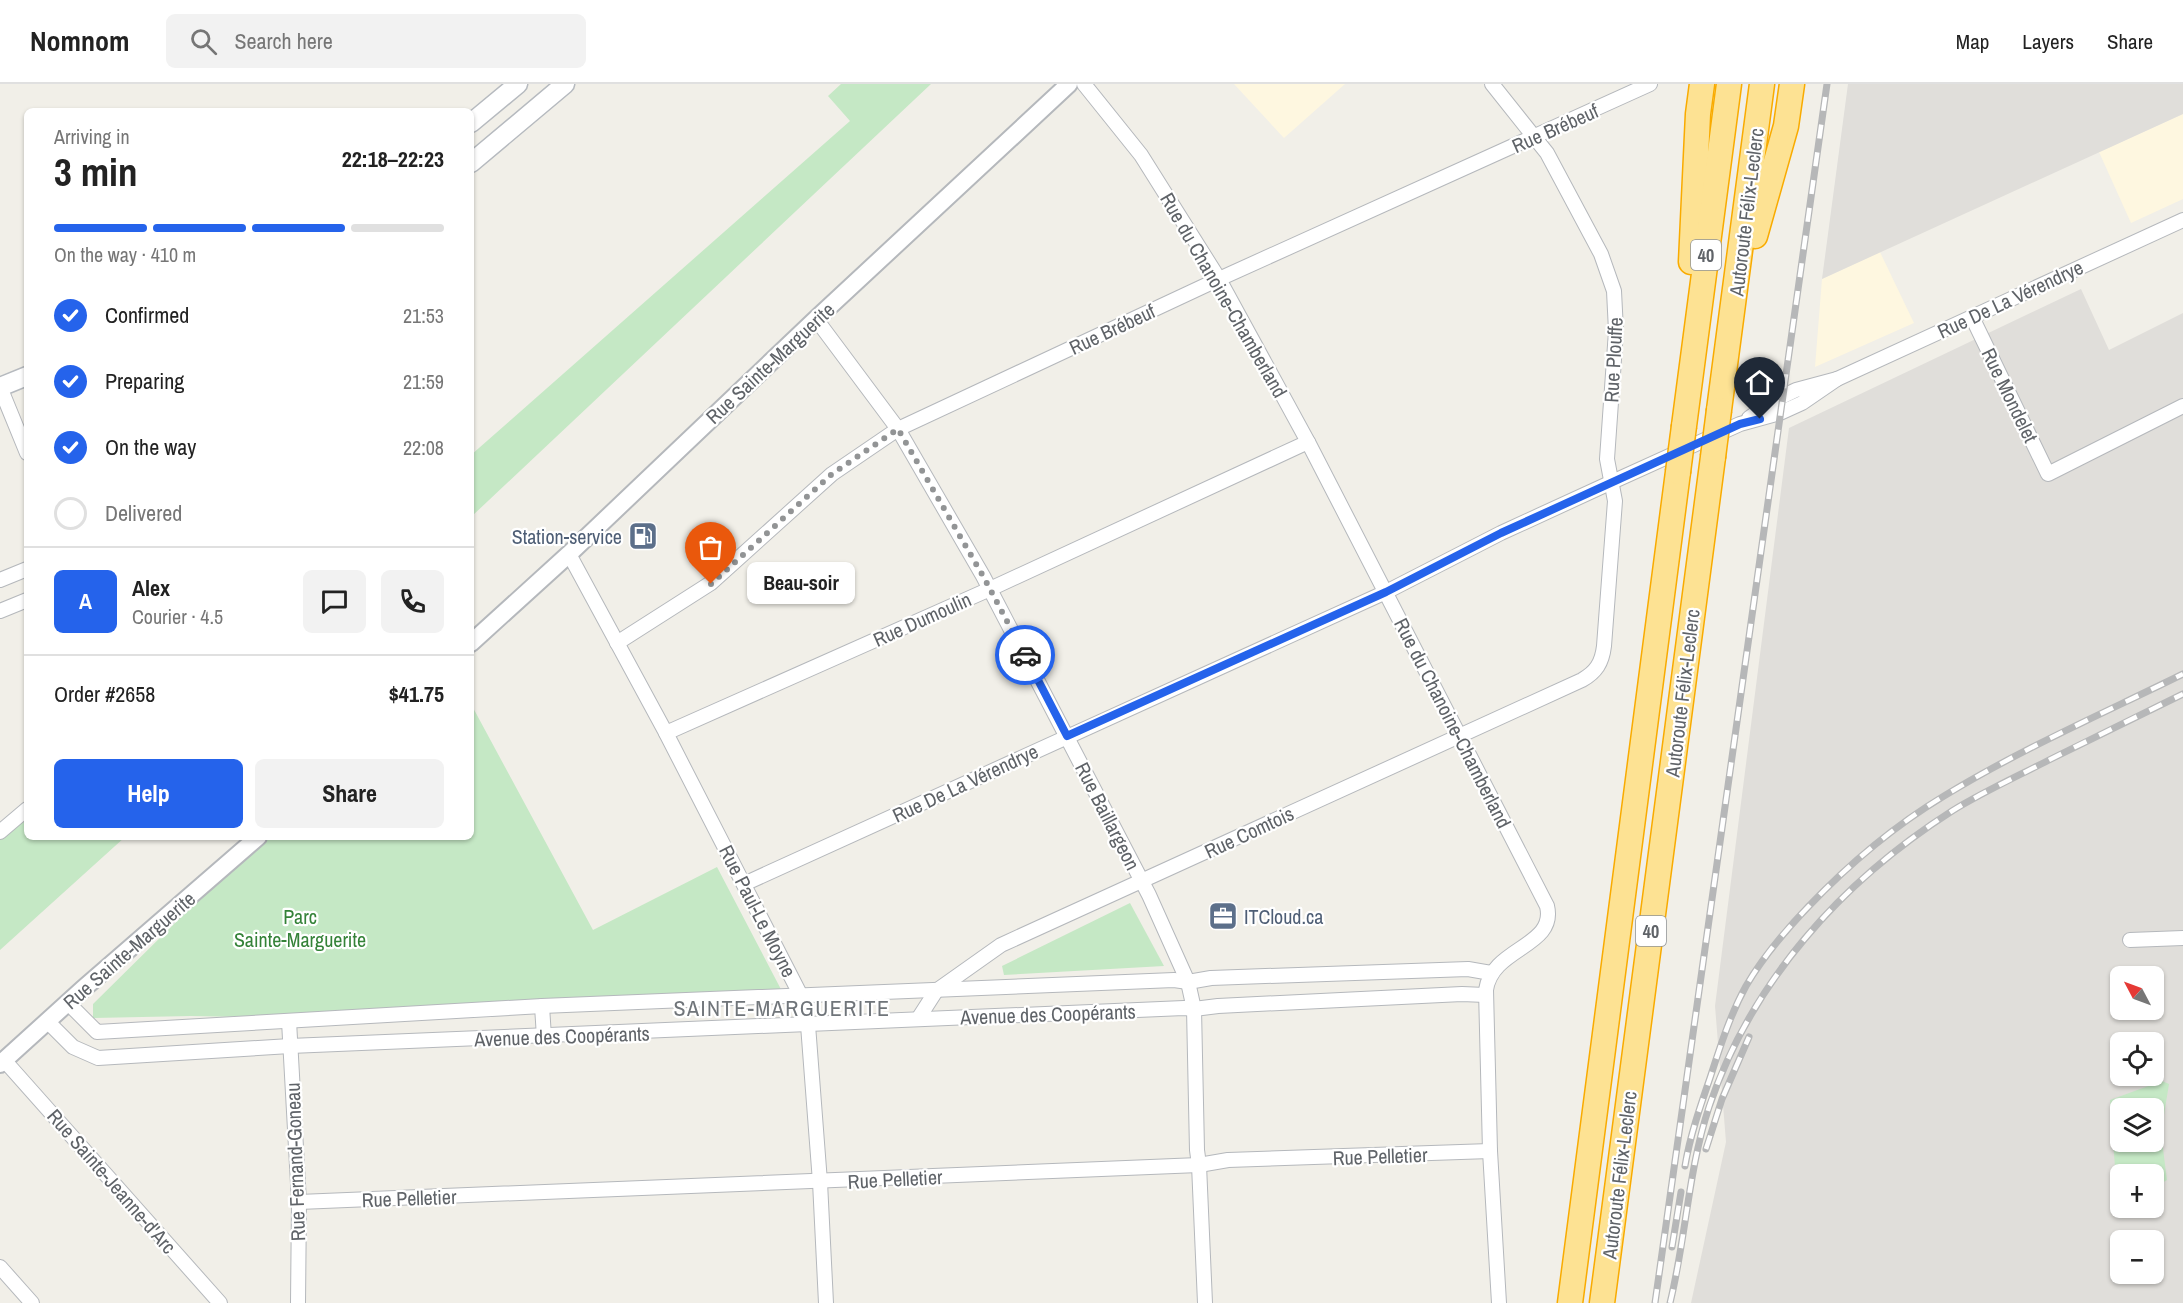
<!DOCTYPE html>
<html lang="en">
<head>
<meta charset="utf-8">
<style>
	:root { --surface:#fff; --page:#f2f2f2; --text:#222; --muted:#767676; --line:#e0e0e0; --accent:#2563eb }
	body { margin:0; font-family:"Archivo Narrow",sans-serif; background:var(--page); color:var(--text); height:100vh; display:flex; flex-direction:column; font-size:22px; white-space:nowrap }
	* { box-sizing:border-box; margin:0 }
	p { font-size:20px; color:var(--muted) }
	.icon { flex:none; width:33px; height:33px; fill:none; stroke:currentColor; stroke-width:2; stroke-linecap:round; stroke-linejoin:round }
	.map { position:relative; flex:1; overflow:hidden }
	.details { position:absolute; left:24px; top:24px; width:450px; height:732px; display:flex; flex-direction:column; background:var(--surface); border-radius:9px; box-shadow:0 2px 4px #0004 }
	.details>* { flex:none }
	.needle { width:39px; rotate:311deg }
	.buttons { position:absolute; left:2110px; top:882px; display:grid; gap:12px }
	.buttons a { display:grid; place-items:center; width:54px; height:54px; border-radius:9px; background:var(--surface); box-shadow:0 2px 4px #0004; font-size:30px }
	.pin { position:absolute; display:grid; place-items:center; width:51px; height:51px; color:#fff; margin:-62px -26px; border-radius:50% 50% 50% 0; rotate:-45deg; box-shadow:0 0 6px #0007 }
	.pin .icon { rotate:45deg }
	.courier { position:absolute; display:grid; place-items:center; width:60px; height:60px; margin:-30px; border:4px solid #2563eb; border-radius:50%; background:#fff; color:#222; box-shadow:0 2px 8px #0007 }
	.bubble { position:absolute; height:42px; border-radius:9px; background:var(--surface); box-shadow:0 2px 4px #0004; font-size:20px; font-weight:800; line-height:42px; text-align:center }
	.summary em { font-style:normal; font-weight:800 }
	.summary div { display:flex; flex-direction:column-reverse }
	.summary { display:flex; align-items:center; justify-content:space-between; height:102px; padding:0 30px }
	h1 { font-size:39px; font-weight:800; line-height:45px }
	.bar { display:grid; grid-template-columns:repeat(4,1fr); gap:9px 6px; align-content:center; height:72px; padding:0 30px }
	.bar i { height:8px; border-radius:4px; background:var(--line) }
	.bar .current { background:var(--accent) }
	.bar p { grid-column:span 4 }
	.line { display:flex; align-items:center; gap:15px; padding:0 30px; border-top:2px solid var(--line) }
	.line div { flex:1 }
	.round { display:grid; place-items:center; flex:none; width:63px; height:63px; border-radius:9px; background:var(--page) }
	ol { padding:0 30px; list-style:none }
	li { display:flex; align-items:center; gap:18px; height:66px }
	li p { margin-inline-start:auto }
	li .icon { padding:6px; border-radius:50%; background:var(--accent); color:#fff; stroke-width:4 }
	li:last-child { color:var(--muted) }
	li i { width:33px; height:33px; border:3px solid var(--line); border-radius:50% }
	.primary-button { display:flex; gap:12px; margin-top:auto; padding:12px 30px }
	.primary-button a { flex:1; height:69px; border-radius:9px; background:var(--accent); color:#fff; font-size:24px; font-weight:800; line-height:69px; text-align:center }
	.primary-button a+a { background:var(--page); color:var(--text) }
	header { display:flex; align-items:center; gap:36px; box-sizing:border-box; height:84px; padding:0 30px; background:var(--surface); border-bottom:2px solid var(--line) }
	header strong { font-size:28px }
	nav { display:flex; gap:33px; margin-inline-start:auto; font-size:21px }
	.search { width:420px; height:54px; background:var(--page); display:flex; align-items:center; gap:15px; box-sizing:border-box; padding:0 21px; border-radius:9px; color:var(--muted); font-size:22px }
	.map>svg:first-child { display:block }
	.commercial { fill:#fef7e0 }
	.industrial { fill:#e0deda; fill-rule:evenodd }
	.green { fill:#c5e8c5; fill-rule:evenodd }
	.lines { fill:none; stroke-linecap:round; stroke-linejoin:round }
	.minor-casing { stroke:#b5b8bc; stroke-width:16 }
	.tertiary-casing { stroke:#b5b8bc; stroke-width:20 }
	.secondary-casing { stroke:#b6babf; stroke-width:21 }
	.motorway-casing { stroke:#f9ab00; stroke-width:27 }
	.minor { stroke:#fff; stroke-width:14 }
	.tertiary { stroke:#fff; stroke-width:16 }
	.secondary { stroke:#fff; stroke-width:18 }
	.motorway { stroke:#fde293; stroke-width:24 }
	.rail-casing { stroke:#b6b7b8; stroke-width:7 }
	.rail { stroke:#fff; stroke-width:4.5; stroke-dasharray:14; stroke-linecap:butt }
	.motorway-bridge-casing { stroke:#f9ab00; stroke-width:27; stroke-linecap:butt }
	.motorway-bridge { stroke:#fde293; stroke-width:24 }
	.done { stroke:#929495; stroke-width:6; stroke-dasharray:0 10.8 }
	.route { stroke:#2563eb; stroke-width:8 }
	.labels { text-anchor:middle; dominant-baseline:central; stroke-width:4.5; stroke-linejoin:round; paint-order:stroke }
	.shield { fill:#fff; stroke:#8f9295; stroke-width:1.5 }
	.shield-label { font-size:18px; font-weight:bold; fill:#5f6368 }
	.street-label { font-size:20px; fill:#5f6368; stroke:#fff }
	.service-label { font-size:20px; fill:#4e5e75; stroke:#fff; text-anchor:end }
	.park-label { font-size:20px; fill:#348238; stroke:#fff }
	.quarter-label { font-size:22px; letter-spacing:1.5px; fill:#70757a; stroke:#fff }
</style>
</head>
<body>
<header>
<strong>Nomnom</strong>
<div class="search"><svg class="icon" aria-label="search" viewBox="0 0 24 24"><circle cx="10" cy="10" r="6"/><path d="M15 15l6 6"/></svg>Search here</div>
<nav><a>Map</a><a>Layers</a><a>Share</a></nav>
</header>
<div class="map">
<svg width="2183" height="1219" viewBox="0 0 2183 1219">
	<rect width="100%" height="100%" fill="#f1efe8"/>
	<g class="commercial">
		<path d="M1234,0H1345L1284,54Z"/>
		<path d="M2183,30V115L2131,139L2099,68Z"/>
		<path d="M1880,168L1914,239L1815,283L1822,195Z"/>
	</g>
	<g class="industrial">
		<path d="M1848,0H2183V30L1822,195Z"/>
		<path d="M2081,205L2109,266L2183,229V1219H1691L1726,1058L1715,922L1789,344ZM2121,892H2154V926H2121ZM2121,958H2154V992H2121ZM2121,1024H2154V1058H2121ZM2121,1090H2154V1124H2121ZM2121,1156H2154V1190H2121Z"/>
	</g>
	<g class="green">
		<path d="M841,0H931L471,433V371L850,37L828,12Z"/>
		<path d="M471,620L593,846L717,783L785,913L289,934L191,932L93,934V920L262,753H471Z"/>
		<path d="M27,723V753H125L0,866V747Z"/>
		<path d="M1130,819L1164,882L1004,891L1002,882Z"/>
		<path d="M2162,997L2169,1000L2161,1049L2167,1096L2154,1104V1090H2121V1109L2117,1110L2110,1016ZM2154,1024V1058H2121V1024Z"/>
	</g>
	<g class="lines">
		<g class="minor-casing">
			<g id="minor">
				<path d="M1084,0L1141,71L1219,195L1308,358L1547,822C1557,863 1492,863 1486,906L1490,1067L1499,1219"/>
				<path d="M1972,233L2048,390L2183,322"/>
				<path d="M816,235L898,345L983,492L1149,811L1188,898L1194,925L1197,1066L1199,1081L1205,1219"/>
				<path d="M0,303L27,369"/>
				<path d="M1749,334L1775,316L1796,306L1837,295L2183,136"/>
				<path d="M569,470L666,649L801,912L808,941L820,1098L826,1219"/>
				<path d="M0,496L27,485"/>
				<path d="M0,527L27,516"/>
				<path d="M617,559L711,499L832,390L898,345L1219,195L1650,0"/>
				<path d="M666,649L990,505L1308,358"/>
				<path d="M0,748L27,725"/>
				<path d="M744,800L1386,508L1501,449L1612,398L1740,340L1780,329L1802,319L1837,295"/>
				<path d="M2130,856L2183,854"/>
				<path d="M68,919L97,948L542,922L1174,896L1188,898L1211,894L1468,885L1491,889"/>
				<path d="M542,922L544,953"/>
				<path d="M918,935L936,907L1001,861L1582,596C1596,588 1602,579 1604,562L1615,417L1607,375L1616,247L1614,207L1601,170L1547,69L1492,0"/>
				<path d="M47,937L73,963L98,974L290,962L1184,924L1194,925L1218,922L1462,910L1485,911"/>
				<path d="M289,937L299,1118L298,1219"/>
				<path d="M4,976L220,1219"/>
				<path d="M299,1118L1199,1081L1228,1076L1490,1067"/>
				<path d="M0,1183L32,1219"/>
			</g>
		</g>
		<g class="tertiary-casing">
			<g id="tertiary">
				<path d="M471,559L569,470L816,235L1069,0"/>
				<path d="M0,980L84,904L258,753"/>
			</g>
		</g>
		<g class="secondary-casing">
			<g id="secondary">
				<path d="M471,39L518,0"/>
				<path d="M471,79L565,0"/>
				<path d="M0,303L27,292"/>
			</g>
		</g>
		<g class="motorway-casing">
			<g id="motorway">
				<path d="M1755,152L1786,42L1792,0"/>
				<path d="M1691,178L1698,30L1702,0"/>
				<path d="M1719,326L1762,0"/>
				<path d="M1684,342L1729,0"/>
				<path d="M1570,1219L1678,388"/>
				<path d="M1602,1219L1713,373"/>
			</g>
		</g>
		<use href="#minor" class="minor"/>
		<use href="#tertiary" class="tertiary"/>
		<use href="#secondary" class="secondary"/>
		<use href="#motorway" class="motorway"/>
		<g class="rail-casing">
			<g id="rail">
				<path d="M1706,1065L1722,1015L1749,953"/>
				<path d="M1685,1082C1690,1052 1700,1023 1710,994C1720,963 1730,931 1746,902C1763,873 1785,847 1808,823C1848,781 1894,742 1944,712C2019,666 2104,629 2183,590"/>
				<path d="M1672,1163L1681,1108"/>
				<path d="M1655,1219L1827,0"/>
				<path d="M1670,1219C1686,1154 1688,1087 1709,1023C1751,898 1842,797 1952,727C1983,708 2016,693 2049,676C2093,654 2138,632 2183,610"/>
			</g>
		</g>
		<use href="#rail" class="rail"/>
		<g class="motorway-bridge-casing">
			<g id="motorway-bridge">
				<path d="M1713,373L1719,326"/>
				<path d="M1678,388L1684,342"/>
			</g>
		</g>
		<use href="#motorway-bridge" class="motorway-bridge"/>
	</g>
	<g class="lines">
		<path class="done" d="M711,500L832,390L898,345L983,492L1025,571"/>
		<path class="route" d="M1025,571L1067,652L1386,508L1501,449L1740,340L1760,335"/>
	</g>
	<defs>
		<g id="fuel-square" transform="scale(1.5)"><rect x="-9" y="-9" width="18" height="18" rx="4" fill="#5c6f8a" stroke="#fff"/><path d="M-5.5-6h7V0h2V4h1.3V-2.5L3-4.5l.8-.8L6-3V5H2.5V1h-1V6h-7ZM-4.2-4.7v3.2H.2V-4.7Z" fill="#fff"/></g>
		<g id="office-square" transform="scale(1.5)"><rect x="-9" y="-9" width="18" height="18" rx="4" fill="#5c6f8a" stroke="#fff"/><path d="M-6-3h4V-5.5h4V-3h4V5H-6ZM-1-4.5V-3h2v-1.5ZM-6 0V1H6V0Z" fill="#fff"/></g>
	</defs>
	<g fill-rule="evenodd">
		<use href="#fuel-square" x="643" y="452"/>
		<use href="#office-square" x="1223" y="832"/>
	</g>
	<g class="labels">
		<g class="shield">
			<rect x="1691" y="156" width="30" height="30" rx="4.5"/>
			<rect x="1636" y="832" width="30" height="30" rx="4.5"/>
		</g>
		<g class="shield-label">
			<text x="1706" y="171">40</text>
			<text x="1651" y="847">40</text>
		</g>
		<g class="street-label">
			<text transform="translate(1555 44) rotate(-24)">Rue Brébeuf</text>
			<text transform="translate(1746 128) rotate(-83)">Autoroute Félix-Leclerc</text>
			<text transform="translate(1224 211) rotate(60)">Rue du Chanoine-Chamberland</text>
			<text transform="translate(2010 215) rotate(-25)">Rue De La Vérendrye</text>
			<text transform="translate(1112 245) rotate(-25)">Rue Brébeuf</text>
			<text transform="translate(1613 276) rotate(-87)">Rue Plouffe</text>
			<text transform="translate(770 279) rotate(-43)">Rue Sainte-Marguerite</text>
			<text transform="translate(2010 311) rotate(64)">Rue Mondelet</text>
			<text transform="translate(922 535) rotate(-24)">Rue Dumoulin</text>
			<text transform="translate(1682 609) rotate(-83)">Autoroute Félix-Leclerc</text>
			<text transform="translate(1453 639) rotate(63)">Rue du Chanoine-Chamberland</text>
			<text transform="translate(965 699) rotate(-25)">Rue De La Vérendrye</text>
			<text transform="translate(1108 732) rotate(63)">Rue Baillargeon</text>
			<text transform="translate(1249 748) rotate(-25)">Rue Comtois</text>
			<text transform="translate(758 827) rotate(63)">Rue Paul-Le Moyne</text>
			<text transform="translate(129 866) rotate(-41)">Rue Sainte-Marguerite</text>
			<text transform="translate(1048 930) rotate(-2)">Avenue des Coopérants</text>
			<text transform="translate(562 952) rotate(-2)">Avenue des Coopérants</text>
			<text transform="translate(1380 1072) rotate(-2)">Rue Pelletier</text>
			<text transform="translate(295 1078) rotate(-92)">Rue Fernand-Goneau</text>
			<text transform="translate(1619 1091) rotate(-83)">Autoroute Félix-Leclerc</text>
			<text transform="translate(895 1095) rotate(-3)">Rue Pelletier</text>
			<text transform="translate(112 1097) rotate(49)">Rue Sainte-Jeanne-d'Arc</text>
			<text transform="translate(409 1114) rotate(-2)">Rue Pelletier</text>
		</g>
		<g class="service-label">
			<text x="622" y="452">Station-service</text>
			<text x="1244" y="832" text-anchor="start">ITCloud.ca</text>
		</g>
		<g class="park-label">
			<text x="300" y="832">Parc<tspan x="300" dy="23">Sainte-Marguerite</tspan></text>
		</g>
		<g class="quarter-label">
			<text x="782" y="924">SAINTE-MARGUERITE</text>
		</g>
	</g>
</svg>
<div class="buttons">
<a><svg class="needle" viewBox="-14 -14 28 28"><path d="M0-13l5 13h-10z" fill="#e53935"/><path d="M0 13l5-13h-10z" fill="#767676"/></svg></a>
<a><svg class="icon" aria-label="locate" viewBox="0 0 24 24"><circle cx="12" cy="12" r="6"/><path d="M12 2v4M12 18v4M2 12h4M18 12h4"/></svg></a>
<a><svg class="icon" aria-label="layers" viewBox="0 0 24 24"><path d="M12 4l9 5-9 5-9-5zM3 14l9 5 9-5"/></svg></a>
<a>+</a>
<a>−</a>
</div>
<div class="pin" style="left:711px;top:500px;background:#ea580c"><svg class="icon" aria-label="bag" viewBox="0 0 24 24"><path d="M5 8h14l-1 12H6zM9 8a3 3 0 0 1 6 0"/></svg></div>
<div class="pin" style="left:1760px;top:335px;background:#1f2937"><svg class="icon" aria-label="home" viewBox="0 0 24 24"><path d="M3 11l9-7 9 7M6 9v11h12V9"/></svg></div>
<div class="courier" style="left:1025px;top:571px"><svg class="icon" aria-label="car" viewBox="0 0 24 24"><path d="M5 17H2v-5l4-1 3-4h7l3 4 3 1v5h-3M9 17h6M6 11h13"/><circle cx="7" cy="17" r="2"/><circle cx="17" cy="17" r="2"/></svg></div>
<div class="bubble" style="left:747px;top:478px;width:108px">Beau-soir</div>
<section class="details">
<div class="summary"><div><h1>3 min</h1><p>Arriving in</p></div><em>22:18–22:23</em></div>
<div class="bar"><i class="current"></i><i class="current"></i><i class="current"></i><i></i><p>On the way · 410 m</p></div>
<ol>
<li><svg class="icon" aria-label="check" viewBox="0 0 24 24"><path d="M5 12l5 5 9-10"/></svg>Confirmed<p>21:53</p></li>
<li><svg class="icon" aria-label="check" viewBox="0 0 24 24"><path d="M5 12l5 5 9-10"/></svg>Preparing<p>21:59</p></li>
<li><svg class="icon" aria-label="check" viewBox="0 0 24 24"><path d="M5 12l5 5 9-10"/></svg>On the way<p>22:08</p></li>
<li><i></i>Delivered</li>
</ol>
<div class="line" style="height:108px"><b class="round" style="background:var(--accent);color:#fff">A</b><div><b>Alex</b><p>Courier · 4.5</p></div><a class="round"><svg class="icon" aria-label="chat" viewBox="0 0 24 24"><path d="M4 5h16v11H9l-5 4z"/></svg></a><a class="round"><svg class="icon" aria-label="phone" viewBox="0 0 24 24"><path d="M5 4h4l2 5-3 2q2 4 5 5l2-3 5 2v4C11 20 4 13 5 4z"/></svg></a></div>
<div class="line" style="height:78px"><div>Order #2658</div><b>$41.75</b></div>
<div class="primary-button"><a>Help</a><a>Share</a></div>
</section>
</div>
</body>
</html>
